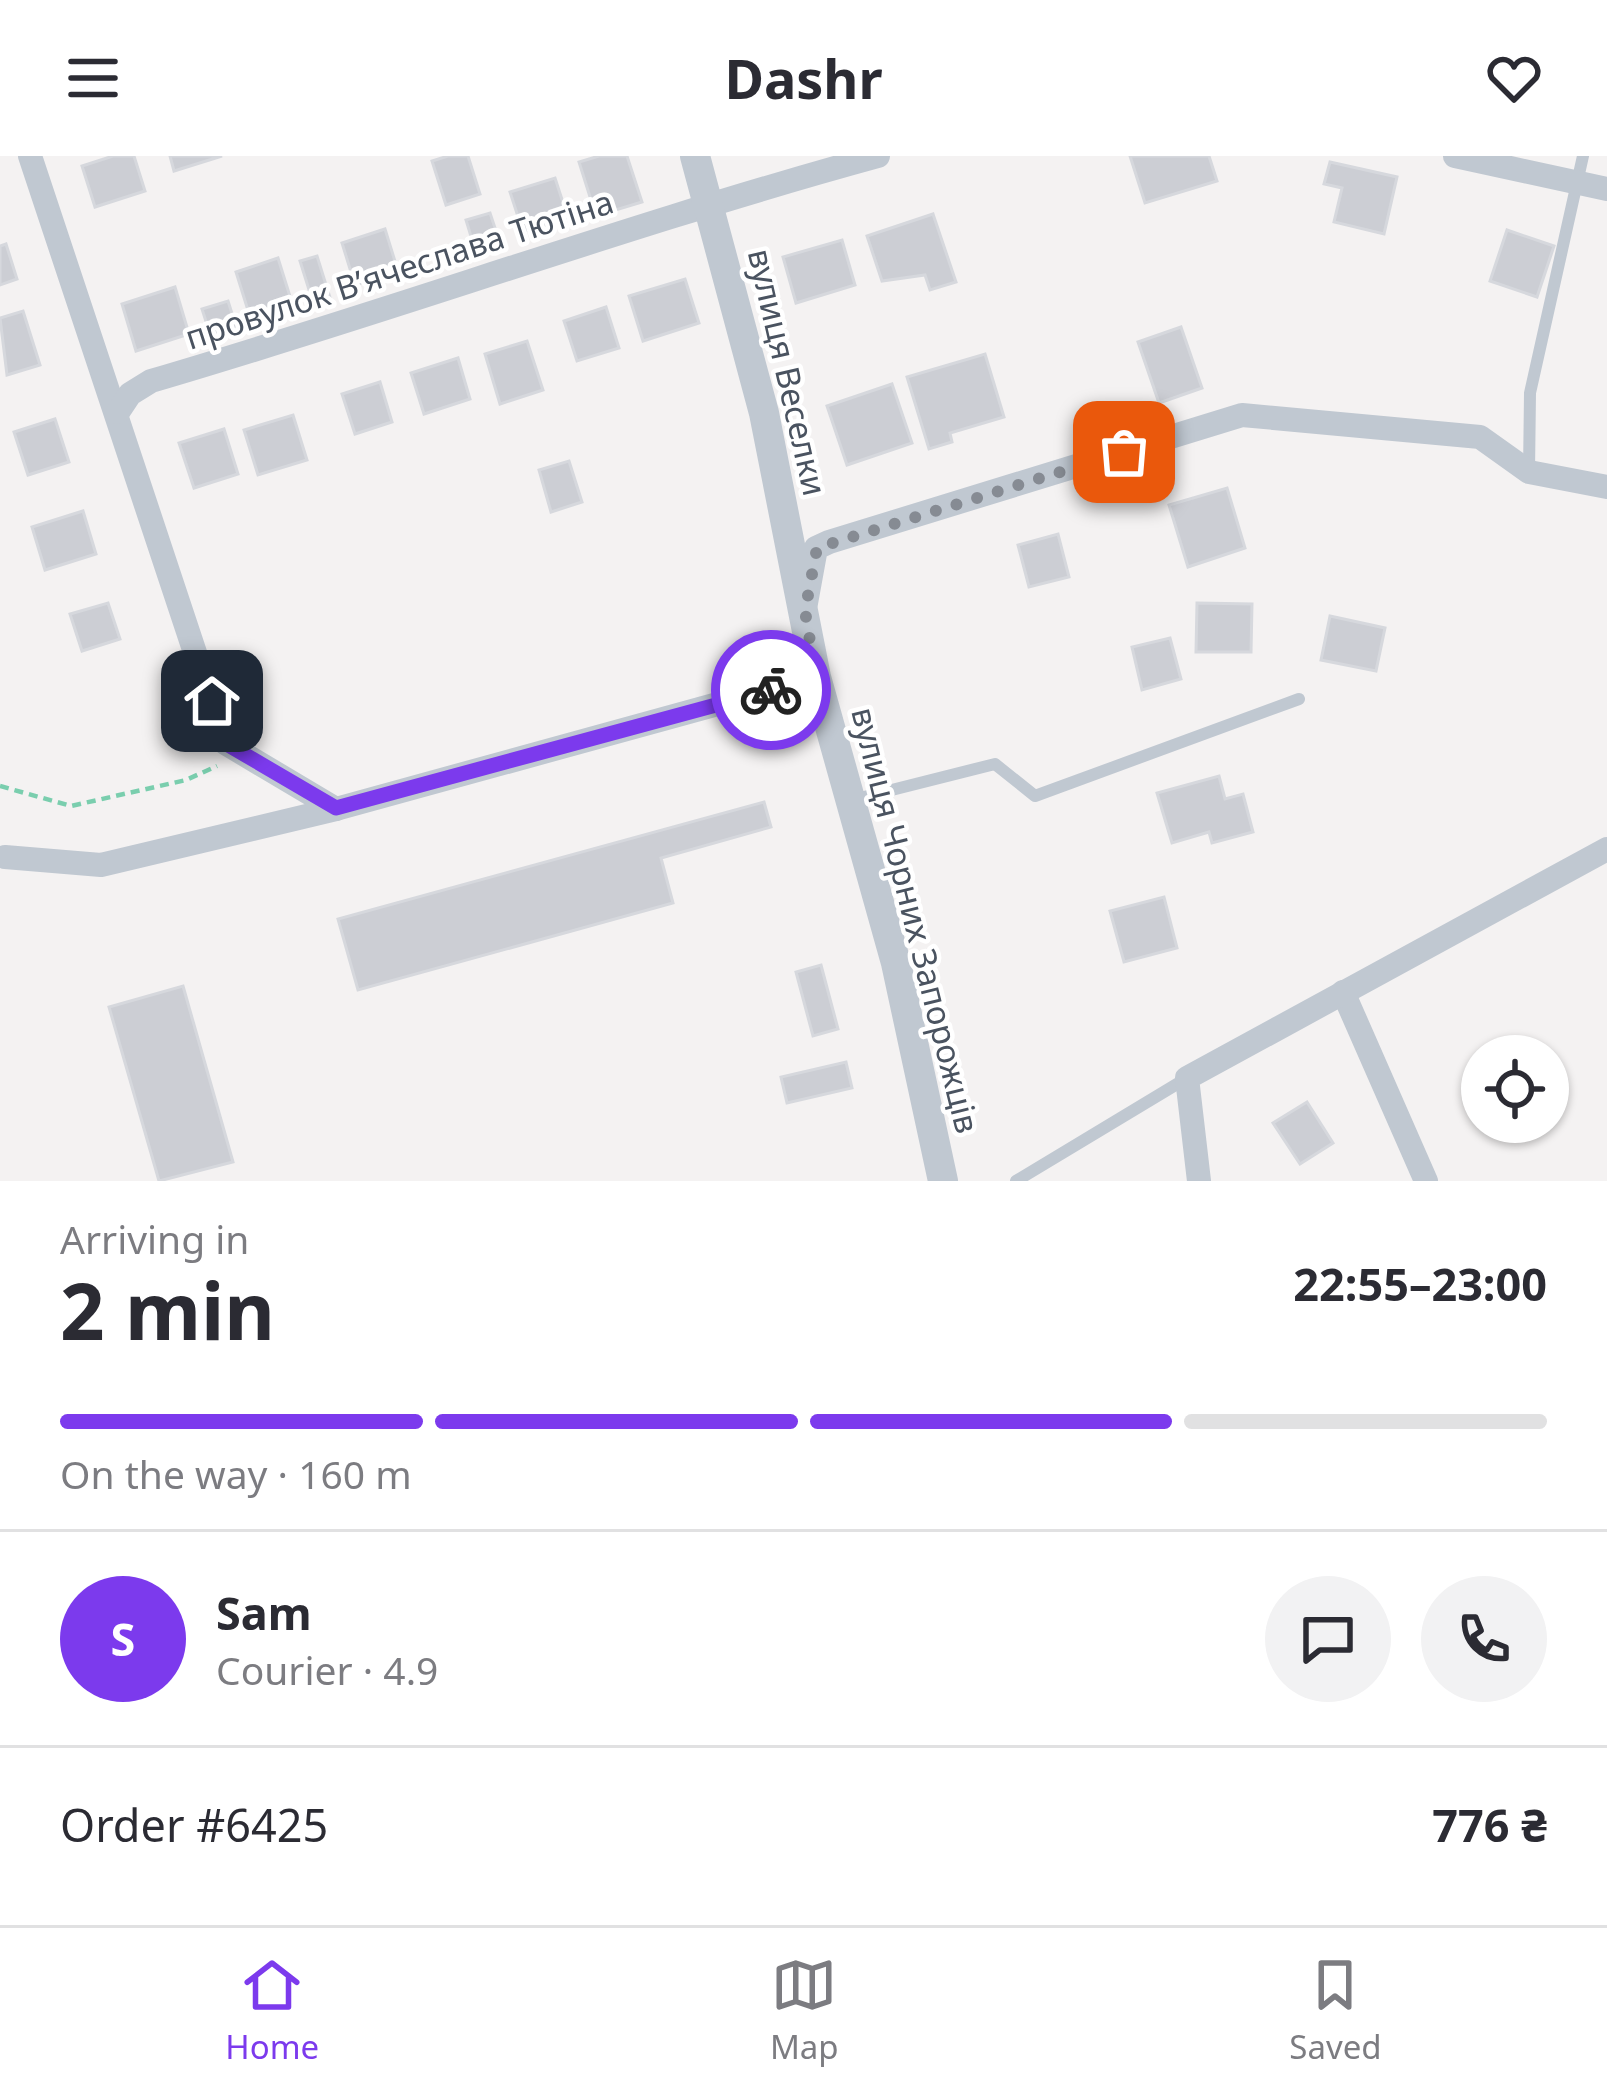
<!DOCTYPE html>
<html lang="en">
<head>
<meta charset="utf-8">
<style>
	:root { --surface:#fff; --page:#f2f2f3; --text:#2b2b33; --muted:#7c7c81; --line:#e1e1e2; --accent:#7c3aed }
	body { margin:0; font-family:"Noto Sans",sans-serif; background:var(--page); color:var(--text); height:100vh; display:flex; flex-direction:column; font-size:45px; white-space:nowrap }
	* { box-sizing:border-box; margin:0 }
	p { font-size:39px; color:var(--muted) }
	.icon { flex:none; width:66px; height:66px; fill:none; stroke:currentColor; stroke-width:2; stroke-linecap:round; stroke-linejoin:round }
	.map { position:relative; height:1025px; overflow:hidden }
	.drawer { display:flex; flex-direction:column; background:var(--surface); flex:1 }
	.drawer>* { flex:none }
	.tools { position:absolute; left:1461px; top:879px; display:grid; gap:24px }
	.tools a { display:grid; place-items:center; width:108px; height:108px; border-radius:50%; background:var(--surface); box-shadow:0 3px 9px #0004; font-size:60px }
	.pin { position:absolute; display:grid; place-items:center; width:102px; height:102px; color:#fff; margin:-51px; border-radius:24px; box-shadow:0 6px 18px #0006 }
	.courier { position:absolute; display:grid; place-items:center; width:120px; height:120px; margin:-60px; border:9px solid #7c3aed; border-radius:50%; background:#fff; color:#222; box-shadow:0 3px 15px #0007 }
	.head em { font-style:normal; font-weight:700 }
	.head div { display:flex; flex-direction:column-reverse }
	.head { display:flex; align-items:center; justify-content:space-between; height:204px; padding:0 60px }
	h1 { font-size:78px; font-weight:700; line-height:90px }
	.bar { display:grid; grid-template-columns:repeat(4,1fr); gap:18px 12px; align-content:center; height:144px; padding:0 60px }
	.bar i { height:15px; border-radius:9px; background:var(--line) }
	.bar .current { background:var(--accent) }
	.bar p { grid-column:span 4 }
	.line { display:flex; align-items:center; gap:30px; padding:0 60px; border-top:3px solid var(--line) }
	.line div { flex:1 }
	.round { display:grid; place-items:center; flex:none; width:126px; height:126px; border-radius:63px; background:var(--page) }
	header { display:flex; justify-content:space-between; align-items:center; height:156px; padding:0 60px; background:var(--surface); font-size:54px; font-weight:700 }
	.dock { display:flex; justify-content:space-around; align-items:center; height:168px; border-top:3px solid var(--line); background:var(--surface); font-size:33px; color:var(--muted) }
	.dock a { display:grid; justify-items:center; gap:6px }
	.dock .current { color:var(--accent) }
	.map>svg:first-child { display:block }
	.building { fill:#ccced4; stroke:#d6d8dd; stroke-width:3 }
	.lines { fill:none; stroke-linecap:round; stroke-linejoin:round }
	.path { stroke:#7aceae; stroke-width:4.5; stroke-dasharray:9 6; stroke-linecap:butt }
	.service { stroke:#c0c8d1; stroke-width:12 }
	.minor { stroke:#c0c8d1; stroke-width:24 }
	.tertiary { stroke:#c0c8d1; stroke-width:30 }
	.done { stroke:#868b93; stroke-width:12; stroke-dasharray:0 21.6 }
	.route { stroke:#7c3aed; stroke-width:15 }
	.labels { text-anchor:middle; dominant-baseline:central; stroke-width:9; stroke-linejoin:round; paint-order:stroke }
	.street-label { font-size:33px; fill:#4a5360; stroke:#fff }
</style>
</head>
<body>
<header><svg class="icon" aria-label="menu" viewBox="0 0 24 24"><path d="M4 6h16M4 12h16M4 18h16"/></svg>Dashr<svg class="icon" aria-label="heart" viewBox="0 0 24 24"><path d="M12 20l-8-8c-3-5 5-10 8-4 3-6 11-1 8 4z"/></svg></header>
<div class="map">
<svg width="1607" height="1025" viewBox="0 0 1607 1025">
	<rect width="100%" height="100%" fill="#f4f2f2"/>
	<g class="building">
		<path d="M113,0H134L145,35L95,51L82,10Z"/>
		<path d="M170,0H222L174,15Z"/>
		<path d="M448,0H468L480,38L446,49L432,5Z"/>
		<path d="M599,0H627L642,46L596,60L579,6Z"/>
		<path d="M1130,0H1209L1217,25L1145,47Z"/>
		<path d="M1330,6L1397,21L1384,78L1334,66L1342,32L1324,28Z"/>
		<path d="M555,22L568,62L523,76L510,36Z"/>
		<path d="M490,57L502,93L477,100L466,64Z"/>
		<path d="M933,58L956,126L930,134L925,119L882,125L867,80Z"/>
		<path d="M385,73L398,115L355,129L342,87Z"/>
		<path d="M1507,74L1554,90L1537,141L1490,125Z"/>
		<path d="M842,84L855,129L796,147L783,101Z"/>
		<path d="M6,88L17,123L0,129V90Z"/>
		<path d="M317,100L332,148L315,153L300,105Z"/>
		<path d="M278,102L293,150L251,164L236,116Z"/>
		<path d="M685,123L699,167L643,185L629,140Z"/>
		<path d="M175,131L189,178L136,195L122,148Z"/>
		<path d="M228,145L236,170L210,178L202,153Z"/>
		<path d="M606,151L619,192L577,205L564,165Z"/>
		<path d="M23,155L40,209L7,219L0,162Z"/>
		<path d="M1181,171L1202,232L1159,247L1138,186Z"/>
		<path d="M527,185L543,234L500,248L485,198Z"/>
		<path d="M985,198L1004,261L950,277L952,286L929,293L907,221Z"/>
		<path d="M458,202L470,243L424,258L411,217Z"/>
		<path d="M380,226L392,266L355,278L342,238Z"/>
		<path d="M892,228L912,287L847,309L827,250Z"/>
		<path d="M293,259L307,304L258,319L244,274Z"/>
		<path d="M55,263L69,306L28,319L14,276Z"/>
		<path d="M224,273L238,318L194,332L179,287Z"/>
		<path d="M569,305L582,346L551,356L539,314Z"/>
		<path d="M1227,332L1245,392L1188,411L1169,349Z"/>
		<path d="M83,355L96,398L45,414L32,371Z"/>
		<path d="M1058,378L1069,421L1029,431L1018,389Z"/>
		<path d="M108,447L120,483L82,495L70,458Z"/>
		<path d="M1197,447L1252,448L1251,496H1196Z"/>
		<path d="M1330,460L1385,472L1376,515L1321,504Z"/>
		<path d="M1170,482L1181,523L1142,534L1132,491Z"/>
		<path d="M1219,620L1225,643L1243,638L1253,676L1212,687L1209,676L1172,687L1157,637Z"/>
		<path d="M764,646L771,671L661,702L673,747L358,834L338,763Z"/>
		<path d="M1164,741L1177,792L1124,806L1110,755Z"/>
		<path d="M821,809L838,873L813,880L796,816Z"/>
		<path d="M183,830L233,1006L159,1025L109,851Z"/>
		<path d="M846,906L852,932L787,947L781,921Z"/>
		<path d="M1307,946L1333,987L1300,1008L1273,967Z"/>
	</g>
	<g class="lines">
		<path class="path" d="M0,630L71,650L186,624L217,610"/>
		<g class="service">
			<path d="M1529,316L1530,237L1583,0"/>
			<path d="M852,644L995,608L1035,640L1299,543"/>
			<path d="M1016,1025L1187,922"/>
		</g>
		<g class="minor">
			<path d="M30,0L225,587L336,653"/>
			<path d="M1455,0L1607,33"/>
			<path d="M118,256L130,238L151,225C394,154 633,67 878,0"/>
			<path d="M806,447L816,392L829,386L1242,259L1480,281L1529,316L1607,331"/>
			<path d="M5,701L101,709L336,653L816,521"/>
			<path d="M1343,836L1426,1025"/>
			<path d="M1199,1025L1187,922L1607,693"/>
		</g>
		<path class="tertiary" d="M695,0L764,257L816,521L896,807L943,1025"/>
	</g>
	<g class="lines">
		<path class="done" d="M771,534L816,521L805,455L817,392L1124,296"/>
		<path class="route" d="M212,545L225,587L336,652L771,534"/>
	</g>
	<g class="labels">
		<g class="street-label">
			<text transform="translate(399 113) rotate(-18)">провулок Вʼячеслава Тютіна</text>
			<text transform="translate(788 216) rotate(77)">вулиця Веселки</text>
			<text transform="translate(916 764) rotate(76)">вулиця Чорних Запорожців</text>
		</g>
	</g>
</svg>
<div class="tools">
<a><svg class="icon" aria-label="locate" viewBox="0 0 24 24"><circle cx="12" cy="12" r="6"/><path d="M12 2v4M12 18v4M2 12h4M18 12h4"/></svg></a>
</div>
<div class="pin" style="left:1124px;top:296px;background:#ea580c"><svg class="icon" aria-label="bag" viewBox="0 0 24 24"><path d="M5 8h14l-1 12H6zM9 8a3 3 0 0 1 6 0"/></svg></div>
<div class="pin" style="left:212px;top:545px;background:#1f2937"><svg class="icon" aria-label="home" viewBox="0 0 24 24"><path d="M3 11l9-7 9 7M6 9v11h12V9"/></svg></div>
<div class="courier" style="left:771px;top:534px"><svg class="icon" aria-label="bike" viewBox="0 0 24 24"><circle cx="6" cy="16" r="4"/><circle cx="18" cy="16" r="4"/><path d="M6 16l4-8h5l3 8M10 8l3 8H6M13 5h3"/></svg></div>
</div>
<section class="drawer">
<div class="head"><div><h1>2 min</h1><p>Arriving in</p></div><em>22:55–23:00</em></div>
<div class="bar"><i class="current"></i><i class="current"></i><i class="current"></i><i></i><p>On the way · 160 m</p></div>
<div class="line" style="height:216px"><b class="round" style="background:var(--accent);color:#fff">S</b><div><b>Sam</b><p>Courier · 4.9</p></div><a class="round"><svg class="icon" aria-label="chat" viewBox="0 0 24 24"><path d="M4 5h16v11H9l-5 4z"/></svg></a><a class="round"><svg class="icon" aria-label="phone" viewBox="0 0 24 24"><path d="M5 4h4l2 5-3 2q2 4 5 5l2-3 5 2v4C11 20 4 13 5 4z"/></svg></a></div>
<div class="line" style="height:156px"><div>Order #6425</div><b>776 ₴</b></div>
</section>
<nav class="dock">
<a class="current"><svg class="icon" aria-label="home" viewBox="0 0 24 24"><path d="M3 11l9-7 9 7M6 9v11h12V9"/></svg>Home</a>
<a><svg class="icon" aria-label="map" viewBox="0 0 24 24"><path d="M3 6l6-2 6 2 6-2v14l-6 2-6-2-6 2zM9 4v14M15 6v14"/></svg>Map</a>
<a><svg class="icon" aria-label="saved" viewBox="0 0 24 24"><path d="M7 4h10v16l-5-4-5 4z"/></svg>Saved</a>
</nav>
</body>
</html>
